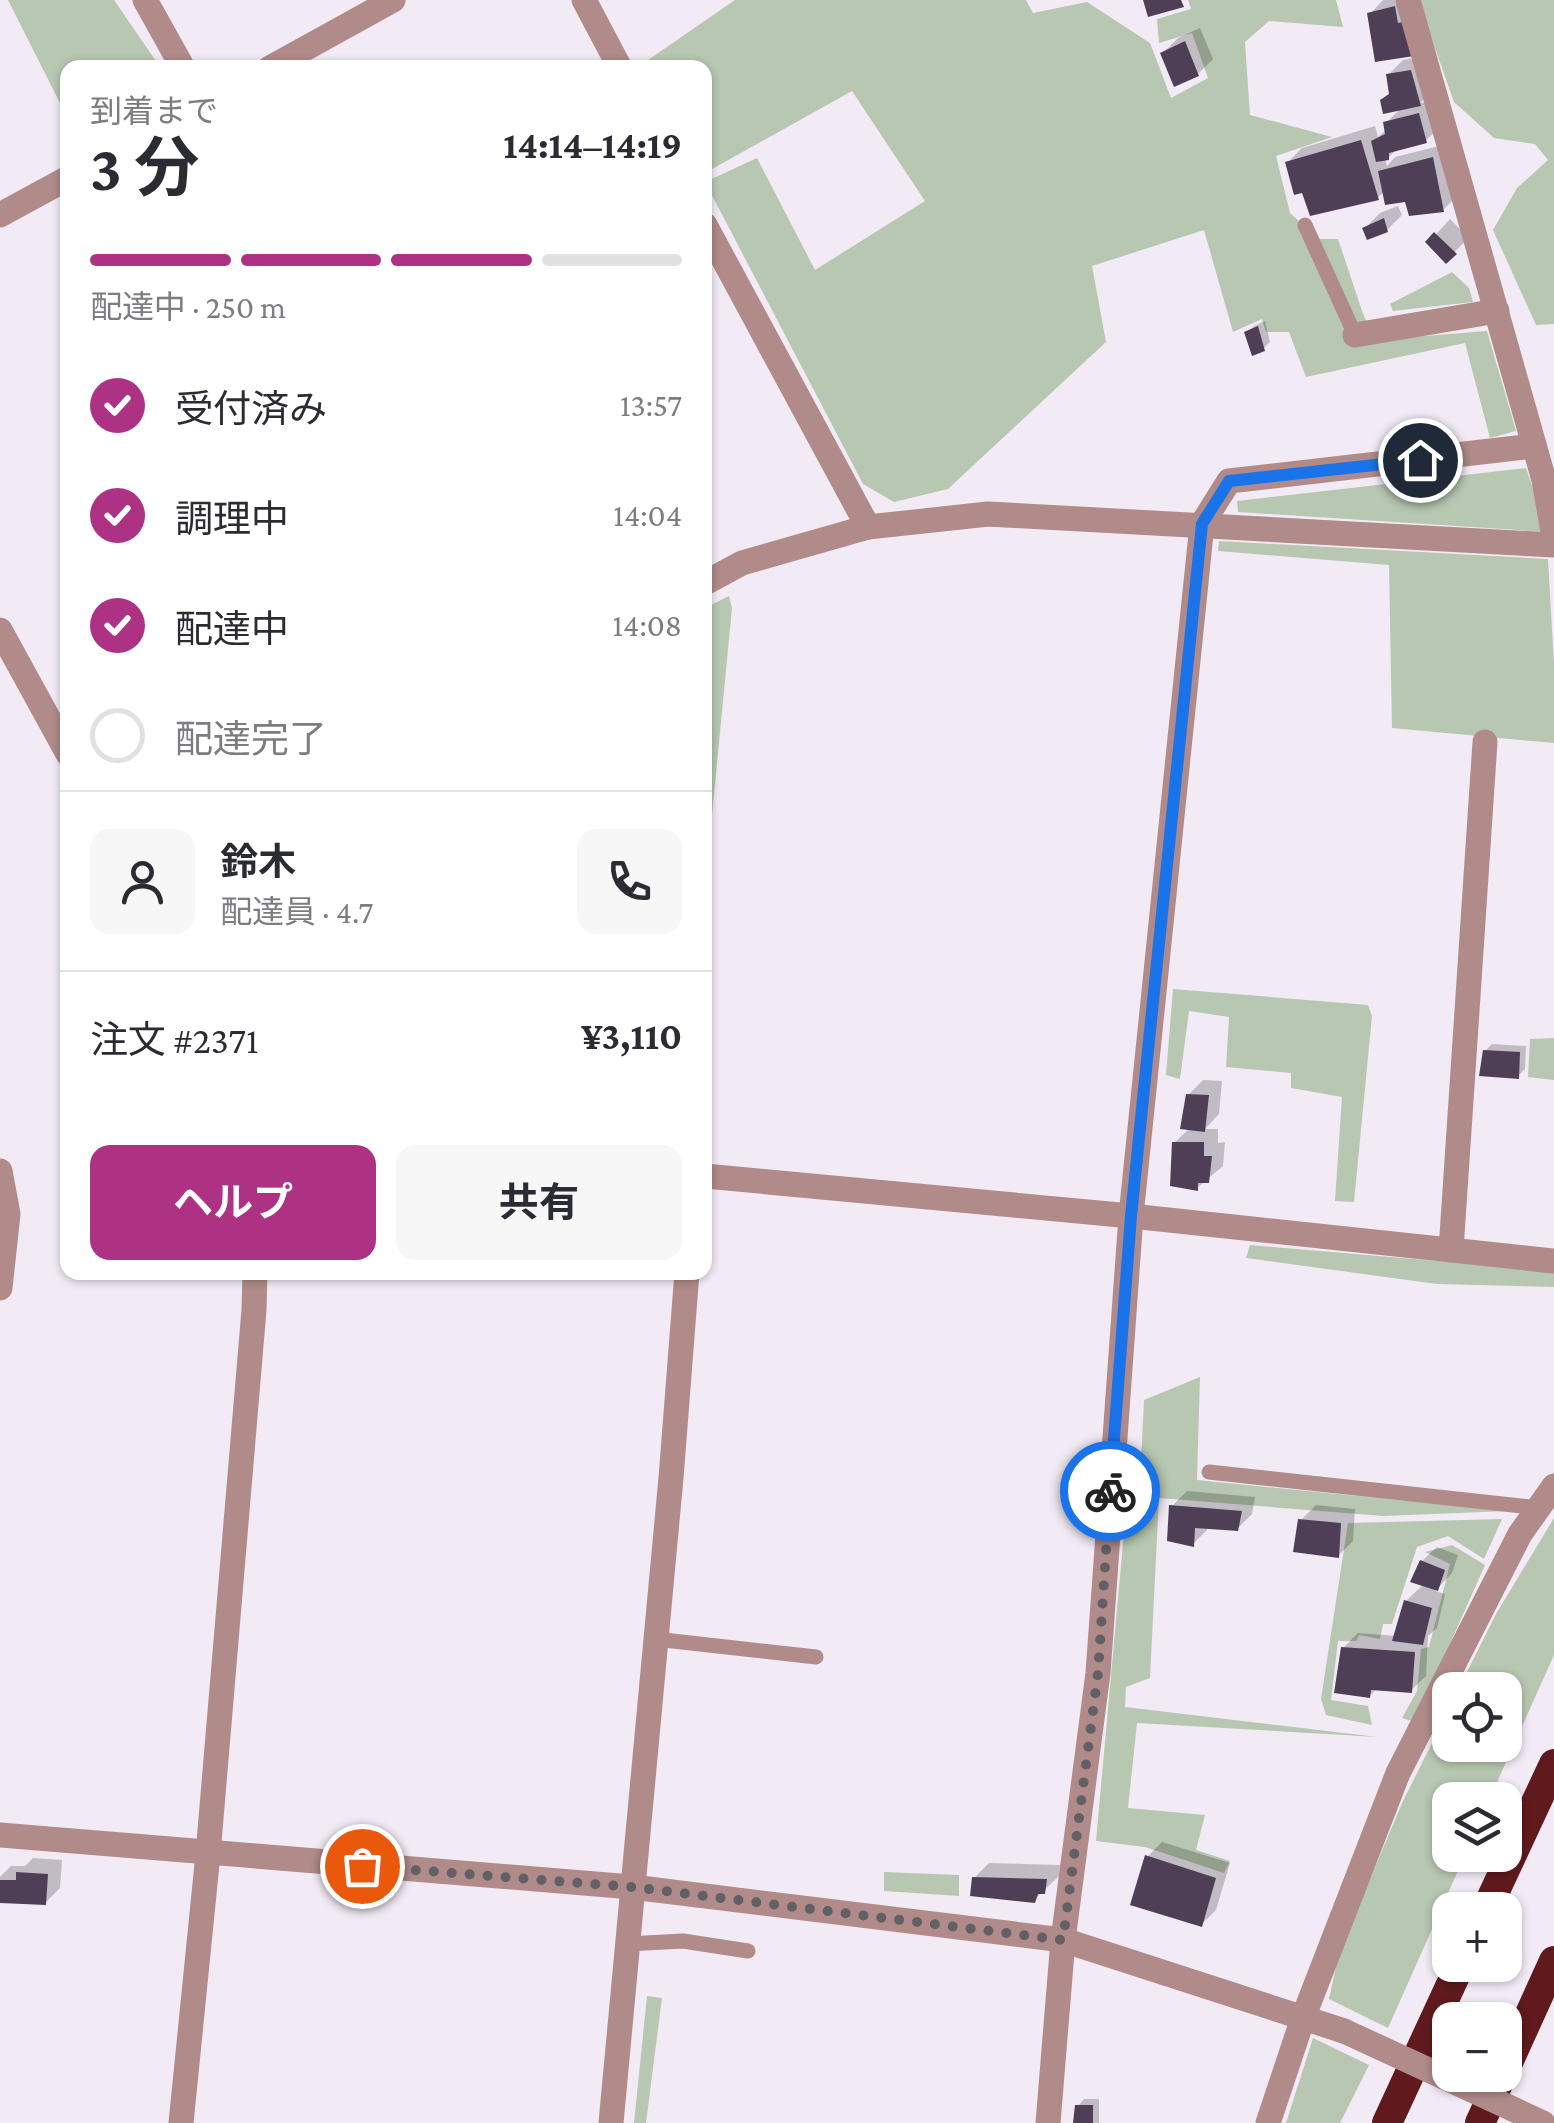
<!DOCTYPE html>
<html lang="ja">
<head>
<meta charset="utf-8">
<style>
	:root { --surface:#fff; --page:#f7f7f7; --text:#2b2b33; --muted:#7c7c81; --line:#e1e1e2; --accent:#ae3283 }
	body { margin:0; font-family:"Crimson Pro","Noto Sans JP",serif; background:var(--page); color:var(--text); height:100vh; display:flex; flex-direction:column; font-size:38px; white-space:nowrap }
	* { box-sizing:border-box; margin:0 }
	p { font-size:32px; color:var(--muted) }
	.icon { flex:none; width:55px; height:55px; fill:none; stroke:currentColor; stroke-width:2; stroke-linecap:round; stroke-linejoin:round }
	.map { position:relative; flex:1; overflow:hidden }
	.side { position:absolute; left:60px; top:60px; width:652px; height:1220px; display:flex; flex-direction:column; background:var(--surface); border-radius:20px; box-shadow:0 2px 8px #0004 }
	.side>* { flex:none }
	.controls { position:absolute; left:1432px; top:1672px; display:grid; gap:20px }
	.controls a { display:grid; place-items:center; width:90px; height:90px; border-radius:20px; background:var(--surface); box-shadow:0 2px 8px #0004; font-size:50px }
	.pin { position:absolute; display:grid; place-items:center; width:85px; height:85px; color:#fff; margin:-42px; border:5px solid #fff; border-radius:50%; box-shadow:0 2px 10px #0007 }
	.courier { position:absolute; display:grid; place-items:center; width:100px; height:100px; margin:-50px; border:8px solid #1a73e8; border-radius:50%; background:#fff; color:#222; box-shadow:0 2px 12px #0007 }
	.headline em { font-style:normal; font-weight:700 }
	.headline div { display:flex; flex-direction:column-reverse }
	.headline { display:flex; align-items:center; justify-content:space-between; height:170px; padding:0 30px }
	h1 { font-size:65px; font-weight:700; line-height:75px }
	.bar { display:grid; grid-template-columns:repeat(4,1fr); gap:15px 10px; align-content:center; height:120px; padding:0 30px }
	.bar i { height:12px; border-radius:8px; background:var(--line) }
	.bar .current { background:var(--accent) }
	.bar p { grid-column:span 4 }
	.line { display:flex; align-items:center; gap:25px; padding:0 30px; border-top:2px solid var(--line) }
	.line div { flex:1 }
	.round { display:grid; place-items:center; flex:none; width:105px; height:105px; border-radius:20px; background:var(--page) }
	ol { padding:0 30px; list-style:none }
	li { display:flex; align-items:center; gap:30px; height:110px }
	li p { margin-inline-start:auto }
	li .icon { padding:10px; border-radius:50%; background:var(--accent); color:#fff; stroke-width:4 }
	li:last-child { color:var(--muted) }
	li i { width:55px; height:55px; border:5px solid var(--line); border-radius:50% }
	.primary-button { display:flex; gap:20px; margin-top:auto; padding:20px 30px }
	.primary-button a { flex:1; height:115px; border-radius:20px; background:var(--accent); color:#fff; font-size:40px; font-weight:700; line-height:115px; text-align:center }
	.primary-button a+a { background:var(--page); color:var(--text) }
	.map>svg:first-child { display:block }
	.green { fill:#b7c7b1 }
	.shadow { fill:#0003 }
	.building { fill:#4e3f56 }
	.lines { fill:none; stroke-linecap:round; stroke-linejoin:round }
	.service { stroke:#b08b89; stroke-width:15 }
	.minor { stroke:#b08b89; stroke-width:25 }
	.tertiary { stroke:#b08b89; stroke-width:25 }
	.motorway { stroke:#601a1d; stroke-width:30 }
	.minor-bridge { stroke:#b08b89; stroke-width:25 }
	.done { stroke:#625f65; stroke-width:10; stroke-dasharray:0 18 }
	.route { stroke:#1a73e8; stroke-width:12 }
</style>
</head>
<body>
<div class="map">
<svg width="1554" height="2123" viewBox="0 0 1554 2123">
	<rect width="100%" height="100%" fill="#f2ebf6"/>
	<g class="green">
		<path d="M8,0H114L160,67L68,68L67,117Z"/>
		<path d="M735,0H1026L1033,13L1087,2L1150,43L1171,98L1208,78L1192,33L1159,43L1157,19L1191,9L1188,0H1336L1343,27L1269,21L1245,42L1250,115L1332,137L1276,156L1290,213L1319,239H1338L1362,311L1374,340L1487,331L1516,431L1490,438L1465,343L1306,377L1289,332H1266L1262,319L1233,332L1204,230L1092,266L1106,342L948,489L894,502L863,484L705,182L757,158L815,270L925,201L852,91L705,173V68L652,67L648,60Z"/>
		<path d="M1418,0H1554V324L1536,325L1493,230L1517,188L1548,160L1535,144L1494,138L1454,102Z"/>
		<path d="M1452,272L1469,288L1473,302L1393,311L1390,304Z"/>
		<path d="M1526,468L1548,532L1238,512L1237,501Z"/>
		<path d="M1219,541L1548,559L1554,664V743L1392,728L1389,565L1218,551Z"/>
		<path d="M729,596L732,608L705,888V608Z"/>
		<path d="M1173,989L1368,1005L1372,1016L1354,1202L1335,1201L1342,1097L1291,1088V1073L1226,1067L1229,1017L1189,1011L1180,1079L1166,1075Z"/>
		<path d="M1554,1038V1080L1528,1077L1530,1039Z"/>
		<path d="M1250,1245L1554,1271V1287L1437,1284L1246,1258Z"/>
		<path d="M1200,1377L1197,1480L1508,1511L1383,1516L1159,1498L1150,1678L1126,1687L1125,1707L1378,1737L1137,1723L1128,1808L1205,1815L1196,1850L1230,1861L1224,1873L1145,1847L1096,1841L1130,1466L1141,1462L1144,1400Z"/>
		<path d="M1554,1518V1655L1489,1800H1450V1855H1465L1388,2028L1329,1999L1339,1953L1403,1801L1450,1707V1745H1505V1690H1458L1496,1614Z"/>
		<path d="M1502,1519L1484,1559L1448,1536L1417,1547L1392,1624H1383L1380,1639L1359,1635L1356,1641H1338L1331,1700L1368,1706L1372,1725L1326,1715L1321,1699L1348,1523Z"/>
		<path d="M1452,1545L1485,1565L1415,1722L1402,1718L1417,1691L1421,1649L1429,1647L1450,1564L1425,1552Z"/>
		<path d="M884,1872L959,1875V1896L884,1891Z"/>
		<path d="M647,1996L662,1998L646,2123H634Z"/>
		<path d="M1313,2038L1369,2065L1340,2123H1286Z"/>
	</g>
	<g class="shadow">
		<path d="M1383,0H1410L1427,39L1370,14Z"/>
		<path d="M1200,28L1213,59L1198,74L1163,53L1178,38Z"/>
		<path d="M1425,56L1434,89L1420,103L1433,100L1441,126L1426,140L1398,148L1388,158H1385L1387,166L1395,157L1447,144L1458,195L1443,210L1408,201L1385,191L1377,198L1288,162L1302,148L1375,126L1378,137L1387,129L1386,123L1401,108L1391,92L1388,75L1403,60Z"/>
		<path d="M1398,206L1402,215L1387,230L1365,228L1380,213Z"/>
		<path d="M1450,219L1469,238L1446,260L1429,242Z"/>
		<path d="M1265,321L1270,342L1263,349L1247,332L1254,326Z"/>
		<path d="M1492,1044L1526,1046L1525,1069L1518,1076L1485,1051Z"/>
		<path d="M1203,1080L1222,1081L1219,1114L1205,1129H1218V1143L1225,1142L1223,1166L1197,1188L1174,1143L1190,1128L1188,1095Z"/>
		<path d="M1187,1491L1255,1497L1252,1514L1237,1529L1208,1526L1207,1530L1193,1544L1172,1506Z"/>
		<path d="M1316,1505L1355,1509L1353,1541L1338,1556L1301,1520Z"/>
		<path d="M1437,1547L1458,1555L1452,1573L1435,1591L1445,1594L1437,1628L1428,1636L1426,1676L1411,1690L1377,1688L1370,1696L1343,1648L1358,1633L1396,1636L1406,1601L1424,1584L1422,1561Z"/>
		<path d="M1162,1842L1230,1863L1216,1910L1201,1925L1148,1856Z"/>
		<path d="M33,1858L62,1860L60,1888L45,1903L0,1901V1877L11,1866H25Z"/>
		<path d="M989,1863L1060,1865L1059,1876L1034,1900L974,1878Z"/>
		<path d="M1084,2099H1099V2123H1076L1078,2106Z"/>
	</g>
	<g class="building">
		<path d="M1143,0H1181L1184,7L1148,17Z"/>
		<path d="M1395,6L1398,23L1406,21L1414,56L1375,62L1367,13Z"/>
		<path d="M1185,41L1199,76L1174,87L1160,53Z"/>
		<path d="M1411,70L1421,106L1383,114L1380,100L1389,94L1386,74Z"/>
		<path d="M1419,113L1427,143L1389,153V160L1376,162L1371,141L1385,134L1383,122Z"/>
		<path d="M1361,140L1379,200L1310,216L1302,193L1294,195L1285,162Z"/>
		<path d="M1433,157L1444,212L1409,216L1405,202L1385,205L1378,171Z"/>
		<path d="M1384,218L1388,232L1367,240L1362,228Z"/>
		<path d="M1434,232L1457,254L1446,264L1425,242Z"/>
		<path d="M1258,326L1265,351L1252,356L1244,332Z"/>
		<path d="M1483,1050L1520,1052L1519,1079L1479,1076Z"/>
		<path d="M1186,1094L1209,1095L1205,1132L1180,1129Z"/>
		<path d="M1172,1142H1204V1156H1212L1209,1183H1198V1191L1170,1186Z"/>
		<path d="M1169,1505L1242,1511L1238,1531L1195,1528L1194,1547L1167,1541Z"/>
		<path d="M1298,1519L1341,1523L1339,1558L1293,1552Z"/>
		<path d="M1420,1560L1445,1570L1438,1591L1410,1582Z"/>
		<path d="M1404,1600L1432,1608L1423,1645L1392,1641Z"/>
		<path d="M1341,1647L1415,1652L1412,1693L1371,1690L1370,1698L1334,1693Z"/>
		<path d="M1145,1855L1216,1878L1202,1927L1130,1905Z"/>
		<path d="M16,1872L48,1874L46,1905L0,1903V1880H16Z"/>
		<path d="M972,1877L1047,1879L1045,1894H1038L1035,1903L970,1896Z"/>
		<path d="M1075,2105H1093V2123H1073Z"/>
	</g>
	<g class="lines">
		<g class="service">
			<path d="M1305,225L1355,335"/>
			<path d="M1209,1472L1540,1508"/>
			<path d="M655,1639L816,1657"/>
			<path d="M627,1944L683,1941L748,1951"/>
		</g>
		<g class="minor">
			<path d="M145,0L183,68"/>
			<path d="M584,0L620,68"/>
			<path d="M1408,0L1544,480L1554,537"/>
			<path d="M270,68L393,0"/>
			<path d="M0,215L68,178"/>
			<path d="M705,225L868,527"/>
			<path d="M1355,335L1497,311"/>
			<path d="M705,583L742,563L868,527L988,514L1554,545"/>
			<path d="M0,630L68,754"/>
			<path d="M0,1171L8,1214L0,1288"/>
			<path d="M705,1176L1131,1216L1554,1261"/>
			<path d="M1451,1250L1485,742"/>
			<path d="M0,1835L632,1887L1063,1940L1344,2031"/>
			<path d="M181,2123L208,1854L254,1310L255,1272"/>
			<path d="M1048,2123L1063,1940L1098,1673L1131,1216L1202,524L1229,481L1534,446"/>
			<path d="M1268,2123L1303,2018L1398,1773L1520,1534L1554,1486"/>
		</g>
		<path class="tertiary" d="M611,2123L671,1478L687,1272"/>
		<g class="motorway">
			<path d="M1486,1910L1554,1764"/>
			<path d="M1505,2069L1554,1961"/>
			<path d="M1387,2123L1460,1965"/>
			<path d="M1480,2123L1502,2075"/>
		</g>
		<path class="minor-bridge" d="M1344,2031L1543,2123"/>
	</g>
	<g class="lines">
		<path class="done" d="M362,1866L632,1887L1063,1940L1098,1673L1110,1491"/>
		<path class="route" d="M1110,1491L1131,1216L1202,524L1229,481L1420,460"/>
	</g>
</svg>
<div class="controls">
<a><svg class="icon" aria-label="locate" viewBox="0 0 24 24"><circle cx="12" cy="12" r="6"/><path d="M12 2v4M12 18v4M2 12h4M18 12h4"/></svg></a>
<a><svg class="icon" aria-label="layers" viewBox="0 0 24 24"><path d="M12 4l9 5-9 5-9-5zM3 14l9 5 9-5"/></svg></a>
<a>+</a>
<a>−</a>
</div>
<div class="pin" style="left:362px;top:1866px;background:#ea580c"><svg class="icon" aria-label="bag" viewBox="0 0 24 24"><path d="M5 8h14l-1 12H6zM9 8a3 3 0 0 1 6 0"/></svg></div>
<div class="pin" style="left:1420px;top:460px;background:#1f2937"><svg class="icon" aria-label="home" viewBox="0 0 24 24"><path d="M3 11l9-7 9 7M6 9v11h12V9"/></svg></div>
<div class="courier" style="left:1110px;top:1491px"><svg class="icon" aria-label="bike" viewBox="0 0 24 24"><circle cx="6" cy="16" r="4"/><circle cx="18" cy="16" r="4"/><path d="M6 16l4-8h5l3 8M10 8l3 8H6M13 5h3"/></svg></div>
<section class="side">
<div class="headline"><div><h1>3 分</h1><p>到着まで</p></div><em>14:14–14:19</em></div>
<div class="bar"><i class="current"></i><i class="current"></i><i class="current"></i><i></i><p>配達中 · 250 m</p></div>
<ol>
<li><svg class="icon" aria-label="check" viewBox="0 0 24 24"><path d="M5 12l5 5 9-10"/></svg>受付済み<p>13:57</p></li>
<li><svg class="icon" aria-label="check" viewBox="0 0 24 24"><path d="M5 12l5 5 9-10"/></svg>調理中<p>14:04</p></li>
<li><svg class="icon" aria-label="check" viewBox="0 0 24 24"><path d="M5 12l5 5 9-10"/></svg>配達中<p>14:08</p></li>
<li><i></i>配達完了</li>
</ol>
<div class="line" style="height:180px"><a class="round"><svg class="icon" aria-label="person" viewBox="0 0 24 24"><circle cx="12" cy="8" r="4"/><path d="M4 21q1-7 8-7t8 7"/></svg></a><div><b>鈴木</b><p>配達員 · 4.7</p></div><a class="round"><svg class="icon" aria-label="phone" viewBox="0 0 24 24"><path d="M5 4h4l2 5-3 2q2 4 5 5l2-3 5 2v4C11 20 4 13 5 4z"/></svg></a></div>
<div class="line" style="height:130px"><div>注文 #2371</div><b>¥3,110</b></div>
<div class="primary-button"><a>ヘルプ</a><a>共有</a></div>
</section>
</div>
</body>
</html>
